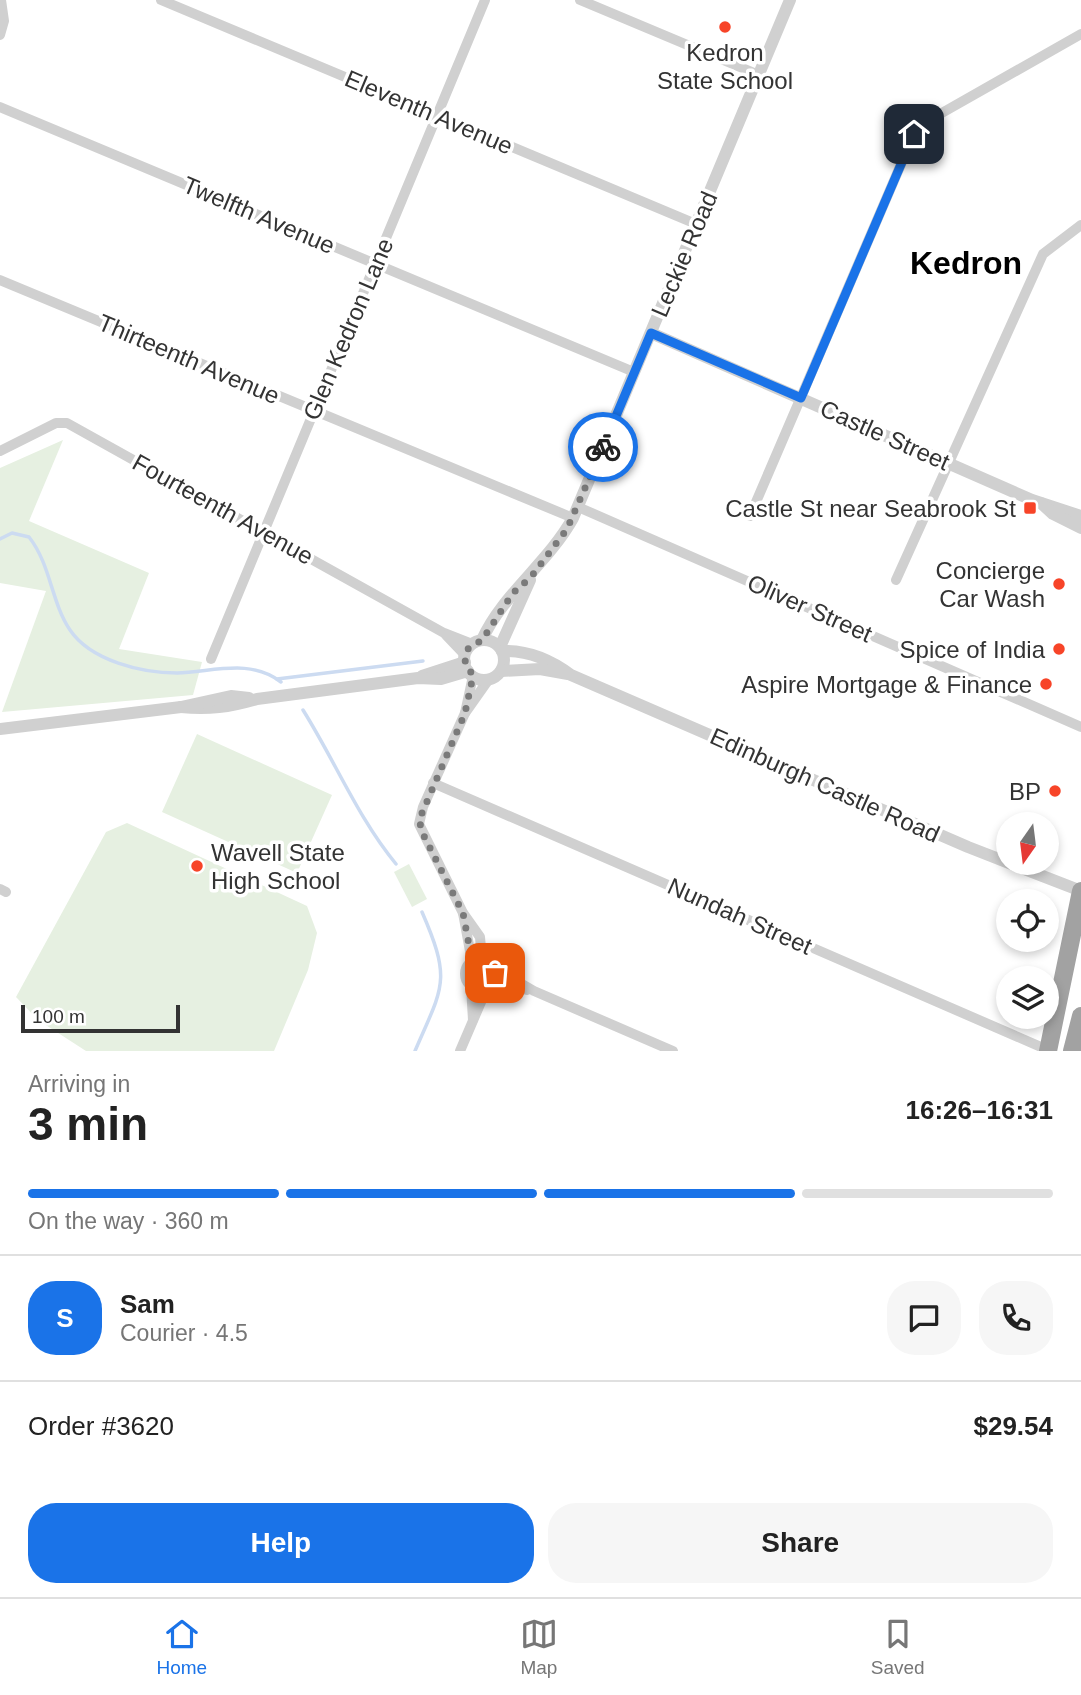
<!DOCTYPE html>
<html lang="en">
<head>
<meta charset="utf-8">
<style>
	:root { --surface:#fff; --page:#f6f6f6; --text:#222; --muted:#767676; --line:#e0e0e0; --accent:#1a73e8 }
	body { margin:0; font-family:Arial,sans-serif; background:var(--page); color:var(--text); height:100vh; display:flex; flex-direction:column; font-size:26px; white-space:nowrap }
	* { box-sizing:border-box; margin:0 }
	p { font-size:23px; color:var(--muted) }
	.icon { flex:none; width:38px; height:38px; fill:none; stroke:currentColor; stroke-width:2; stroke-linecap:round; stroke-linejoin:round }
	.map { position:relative; height:1051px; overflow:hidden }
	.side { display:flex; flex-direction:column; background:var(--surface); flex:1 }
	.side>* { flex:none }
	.needle { width:46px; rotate:194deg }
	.tools { position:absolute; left:996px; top:812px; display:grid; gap:14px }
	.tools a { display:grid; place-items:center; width:63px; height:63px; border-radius:50%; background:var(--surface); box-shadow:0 4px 10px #0003; font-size:35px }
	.scale { position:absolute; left:21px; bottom:18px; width:159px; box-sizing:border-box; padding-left:7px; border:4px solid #333; border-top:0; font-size:19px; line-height:24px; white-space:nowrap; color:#333; -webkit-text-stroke:5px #fff; paint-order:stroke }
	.pin { position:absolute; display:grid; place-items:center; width:60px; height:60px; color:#fff; margin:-30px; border-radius:14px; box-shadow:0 4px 10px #0006 }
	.courier { position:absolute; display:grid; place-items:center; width:70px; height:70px; margin:-35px; border:5px solid #1a73e8; border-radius:50%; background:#fff; color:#222; box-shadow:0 2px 9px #0007 }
	.head em { font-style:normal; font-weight:600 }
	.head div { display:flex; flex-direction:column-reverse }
	.head { display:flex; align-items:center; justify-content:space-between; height:119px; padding:0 28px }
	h1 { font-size:46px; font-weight:600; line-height:52px }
	.bar { display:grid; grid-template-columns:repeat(4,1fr); gap:10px 7px; align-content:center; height:84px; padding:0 28px }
	.bar i { height:9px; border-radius:5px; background:var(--line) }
	.bar .active { background:var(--accent) }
	.bar p { grid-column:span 4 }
	.line { display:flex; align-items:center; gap:18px; padding:0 28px; border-top:2px solid var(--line) }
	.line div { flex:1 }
	.round { display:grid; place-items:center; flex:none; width:74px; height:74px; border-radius:28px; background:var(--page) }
	.button { display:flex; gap:14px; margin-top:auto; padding:14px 28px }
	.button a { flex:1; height:80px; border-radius:28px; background:var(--accent); color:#fff; font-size:28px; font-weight:600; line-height:80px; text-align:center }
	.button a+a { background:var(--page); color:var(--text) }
	.dock { display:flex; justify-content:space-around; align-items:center; height:98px; border-top:2px solid var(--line); background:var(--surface); font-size:19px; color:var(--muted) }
	.dock a { display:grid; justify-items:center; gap:4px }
	.dock .active { color:var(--accent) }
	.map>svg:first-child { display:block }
	.green { fill:#e6f0e1 }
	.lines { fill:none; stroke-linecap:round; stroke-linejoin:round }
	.stream { stroke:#ccdbf1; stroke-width:3.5 }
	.minor { stroke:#d0d0d0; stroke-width:10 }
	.tertiary { stroke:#d0d0d0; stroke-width:12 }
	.trunk { stroke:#a2a2a2; stroke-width:18 }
	.done { stroke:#7a7a7a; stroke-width:7; stroke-dasharray:0 12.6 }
	.route { stroke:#1a73e8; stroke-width:9 }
	.poi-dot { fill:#f74428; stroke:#fff; stroke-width:2.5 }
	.labels { text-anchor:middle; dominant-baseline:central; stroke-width:7; stroke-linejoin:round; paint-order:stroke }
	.poi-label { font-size:24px; fill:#333; stroke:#fff; text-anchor:end }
	.street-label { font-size:24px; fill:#333; stroke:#fff }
	.district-label { font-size:32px; font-weight:bold; fill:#000; stroke:#fff }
</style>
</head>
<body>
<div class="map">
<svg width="1081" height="1051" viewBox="0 0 1081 1051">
	<rect width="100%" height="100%" fill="#fff"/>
	<g class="green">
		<path d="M63,440L29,521L149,573L119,649L202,662L193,695L2,712L46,591L0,583V468Z"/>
		<path d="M197,734L332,795L297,873L162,812Z"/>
		<path d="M127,823L307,906L317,933L308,970L274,1051H86L38,1020L16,997L106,832Z"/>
		<path d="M409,864L427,899L412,907L394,872Z"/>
	</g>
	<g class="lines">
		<g class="stream">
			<path d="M0,539L12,533L29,537C51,565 51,602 70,630C91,661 142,673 177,673C213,672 250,658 281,682"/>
			<path d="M277,679L423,661"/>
			<path d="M303,710C335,761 358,818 396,864"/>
			<path d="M415,1051C443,986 452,981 422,912"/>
		</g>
		<g class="minor">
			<path d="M161,0L696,224"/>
			<path d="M580,0L759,75"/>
			<path d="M0,35L4,21L1,0"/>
			<path d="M0,107L634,372"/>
			<path d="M0,280L573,518"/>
			<path d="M0,451L56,423H67L444,633L472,644"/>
			<path d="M578,507L1081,727"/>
			<path d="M750,516L914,134L933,118L1081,34"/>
			<path d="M896,580L1043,254L1081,225"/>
			<path d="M446,635L465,655"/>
			<path d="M211,659L485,0"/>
			<path d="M473,676L465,713L423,807L419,824L463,913L480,937L482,959"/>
			<path d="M465,713L489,679"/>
			<path d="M433,783L1048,1050"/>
			<path d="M0,889L6,892"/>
			<path d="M463,913L472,962"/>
			<circle cx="480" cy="974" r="15"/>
			<path d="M494,968L534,991L673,1051"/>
			<path d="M493,982L527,990"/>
			<path d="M471,987L473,1020"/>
			<path d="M460,1051L487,988"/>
		</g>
		<g class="tertiary">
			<path d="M651,333L1032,500L1081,516"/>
			<path d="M1041,503L1053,514L1081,528"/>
			<path d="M482,640C502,595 548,563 573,518L790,0"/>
			<circle cx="484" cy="660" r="20"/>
			<path d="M500,647L530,580"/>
			<path d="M502,651C528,650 551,660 571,675L968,847L1081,891"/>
			<path d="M501,671L540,669L568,674"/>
			<path d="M422,676L465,662"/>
			<path d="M181,707C208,710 230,707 257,699L418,678L441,679L468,671"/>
			<path d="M0,729L181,707L231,696L249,698"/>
		</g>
		<g class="trunk">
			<path d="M1048,1051L1081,891"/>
			<path d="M1072,1051L1081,1016"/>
		</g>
	</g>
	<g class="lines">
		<path class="done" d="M495,973L487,961H472L463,913L423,834L419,820L465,713L473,676L465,662L468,649L482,640L513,593L531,577L567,529L603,447"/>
		<path class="route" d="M603,447L651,333L801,398L914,134"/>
	</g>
	<g class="poi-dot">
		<circle cx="725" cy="27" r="7"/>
		<rect x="1023" y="501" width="14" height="14" rx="3.5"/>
		<circle cx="1059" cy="584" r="7"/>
		<circle cx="1059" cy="649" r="7"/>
		<circle cx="1046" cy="684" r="7"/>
		<circle cx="1055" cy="791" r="7"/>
		<circle cx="197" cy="866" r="7"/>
	</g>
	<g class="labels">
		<g class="poi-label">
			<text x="725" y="52" text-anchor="middle">Kedron<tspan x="725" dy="28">State School</tspan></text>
			<text x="1016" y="508">Castle St near Seabrook St</text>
			<text x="1045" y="570">Concierge<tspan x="1045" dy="28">Car Wash</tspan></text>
			<text x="1045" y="649">Spice of India</text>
			<text x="1032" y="684">Aspire Mortgage &amp; Finance</text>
			<text x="1041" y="791">BP</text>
			<text x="211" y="852" text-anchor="start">Wavell State<tspan x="211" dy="28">High School</tspan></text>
		</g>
		<g class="street-label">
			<text transform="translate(429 112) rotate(23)">Eleventh Avenue</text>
			<text transform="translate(259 215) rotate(23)">Twelfth Avenue</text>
			<text transform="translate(684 254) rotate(-67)">Leckie Road</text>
			<text transform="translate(348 329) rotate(-67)">Glen Kedron Lane</text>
			<text transform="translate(189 359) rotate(23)">Thirteenth Avenue</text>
			<text transform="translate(885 435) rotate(24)">Castle Street</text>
			<text transform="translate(223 509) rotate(29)">Fourteenth Avenue</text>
			<text transform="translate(810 608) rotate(24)">Oliver Street</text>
			<text transform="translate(825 785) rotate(24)">Edinburgh Castle Road</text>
			<text transform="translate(740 916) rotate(24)">Nundah Street</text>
		</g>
		<g class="district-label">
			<text x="966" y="263">Kedron</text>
		</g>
	</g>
</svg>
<div class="tools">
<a><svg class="needle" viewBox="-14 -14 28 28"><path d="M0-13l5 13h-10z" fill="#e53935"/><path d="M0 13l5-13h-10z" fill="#767676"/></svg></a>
<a><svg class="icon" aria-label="locate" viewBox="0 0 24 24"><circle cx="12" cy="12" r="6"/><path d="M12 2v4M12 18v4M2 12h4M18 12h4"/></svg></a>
<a><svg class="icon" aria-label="layers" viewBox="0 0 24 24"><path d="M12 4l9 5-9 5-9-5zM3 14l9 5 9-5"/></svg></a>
</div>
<div class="scale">100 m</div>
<div class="pin" style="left:495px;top:973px;background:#ea580c"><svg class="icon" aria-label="bag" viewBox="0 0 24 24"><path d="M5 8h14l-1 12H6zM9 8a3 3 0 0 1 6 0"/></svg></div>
<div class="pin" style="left:914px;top:134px;background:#1f2937"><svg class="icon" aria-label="home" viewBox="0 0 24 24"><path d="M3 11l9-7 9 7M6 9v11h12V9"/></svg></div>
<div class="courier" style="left:603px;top:447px"><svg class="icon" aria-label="bike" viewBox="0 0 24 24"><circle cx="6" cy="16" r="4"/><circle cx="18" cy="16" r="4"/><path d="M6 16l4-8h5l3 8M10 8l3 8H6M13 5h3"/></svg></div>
</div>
<section class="side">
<div class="head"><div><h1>3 min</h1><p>Arriving in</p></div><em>16:26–16:31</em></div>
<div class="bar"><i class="active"></i><i class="active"></i><i class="active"></i><i></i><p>On the way · 360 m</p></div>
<div class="line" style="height:126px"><b class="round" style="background:var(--accent);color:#fff">S</b><div><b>Sam</b><p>Courier · 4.5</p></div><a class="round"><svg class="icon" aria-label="chat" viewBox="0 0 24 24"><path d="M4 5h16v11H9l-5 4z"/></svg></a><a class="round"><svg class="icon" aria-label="phone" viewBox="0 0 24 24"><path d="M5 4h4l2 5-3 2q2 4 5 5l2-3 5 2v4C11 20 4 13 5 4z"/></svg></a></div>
<div class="line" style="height:91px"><div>Order #3620</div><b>$29.54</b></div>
<div class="button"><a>Help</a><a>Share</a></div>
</section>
<nav class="dock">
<a class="active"><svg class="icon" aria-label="home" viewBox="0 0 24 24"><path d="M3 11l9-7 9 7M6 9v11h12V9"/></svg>Home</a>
<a><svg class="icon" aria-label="map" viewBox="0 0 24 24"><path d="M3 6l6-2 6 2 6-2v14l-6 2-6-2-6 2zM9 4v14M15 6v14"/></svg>Map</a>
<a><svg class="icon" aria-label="saved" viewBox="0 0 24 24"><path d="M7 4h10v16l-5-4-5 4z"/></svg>Saved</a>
</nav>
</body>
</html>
